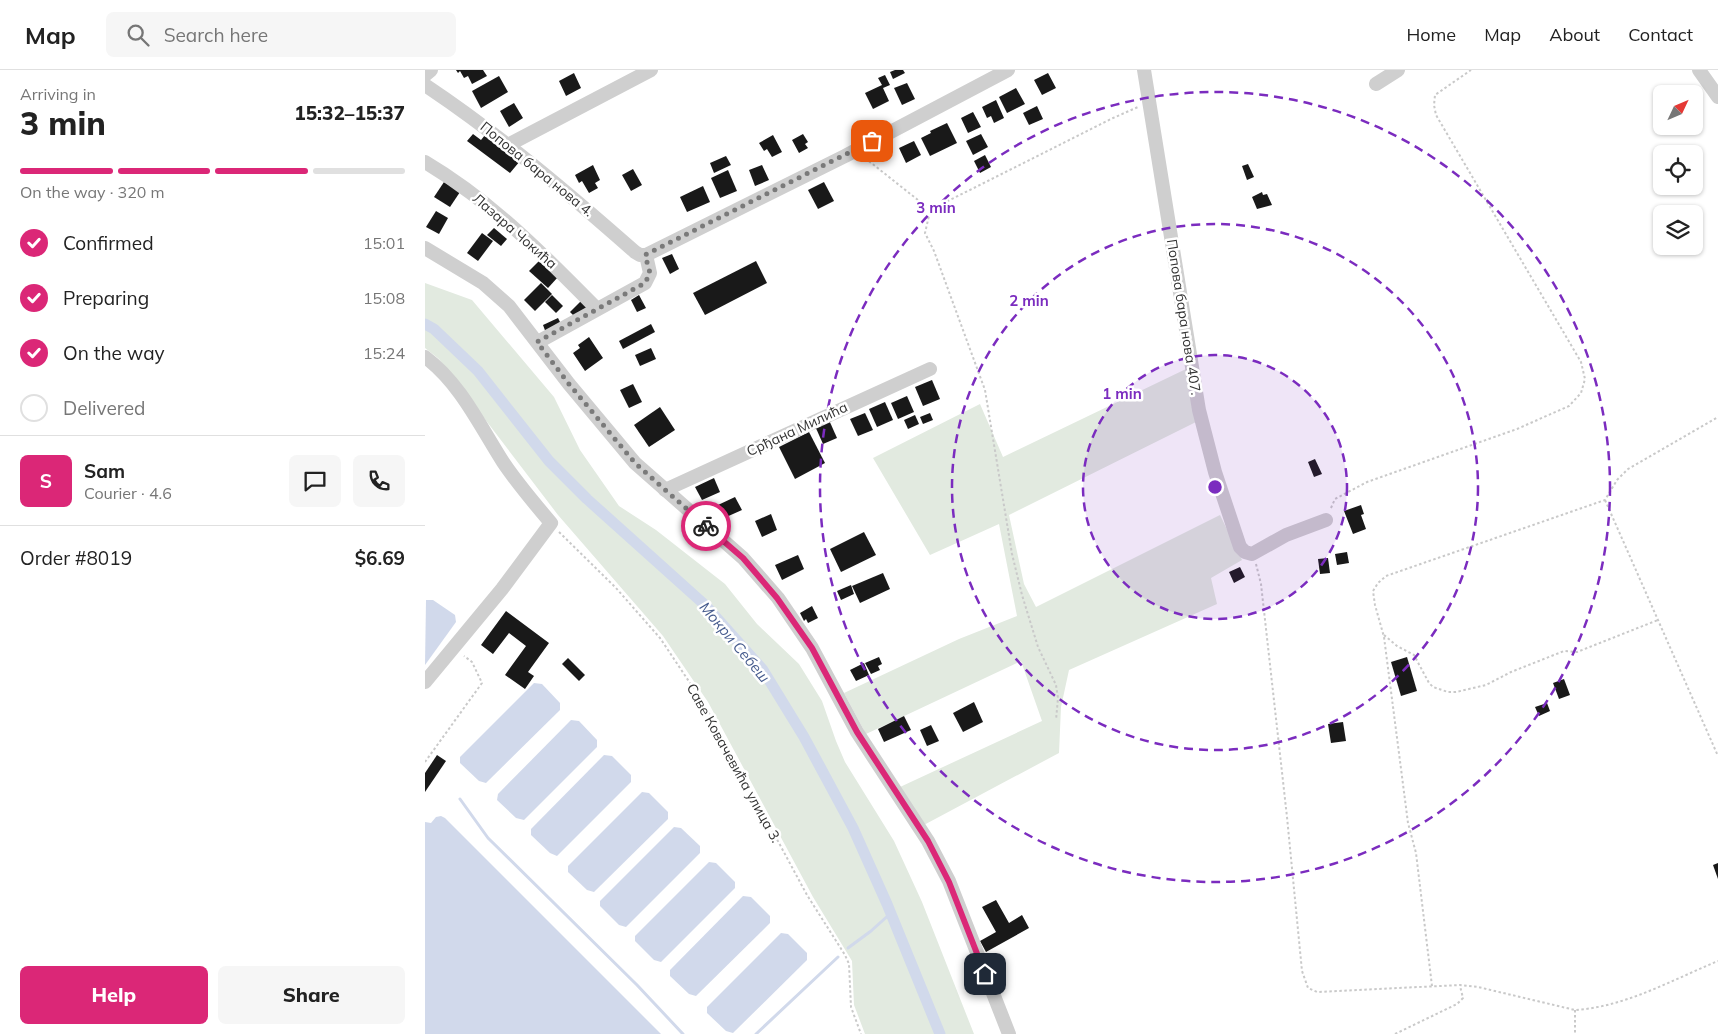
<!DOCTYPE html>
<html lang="en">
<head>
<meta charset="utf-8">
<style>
	:root { --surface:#fff; --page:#f6f6f6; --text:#222; --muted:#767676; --line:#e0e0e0; --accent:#db2777 }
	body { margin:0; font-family:Mulish,sans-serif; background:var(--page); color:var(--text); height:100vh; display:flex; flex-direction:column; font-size:19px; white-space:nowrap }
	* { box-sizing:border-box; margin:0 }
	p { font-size:16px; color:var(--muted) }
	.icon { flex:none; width:28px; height:28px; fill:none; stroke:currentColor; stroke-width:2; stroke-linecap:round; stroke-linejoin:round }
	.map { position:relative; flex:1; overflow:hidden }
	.drawer { display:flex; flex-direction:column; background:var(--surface); width:425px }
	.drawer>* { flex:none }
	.needle { width:32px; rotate:46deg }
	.fabs { position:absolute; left:1228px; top:15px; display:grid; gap:10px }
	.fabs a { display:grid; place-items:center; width:50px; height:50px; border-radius:8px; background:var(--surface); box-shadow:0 1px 4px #0004; font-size:25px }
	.pin { position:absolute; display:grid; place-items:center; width:42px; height:42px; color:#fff; margin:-21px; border-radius:10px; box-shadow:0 2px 8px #0006 }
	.courier { position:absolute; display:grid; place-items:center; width:50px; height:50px; margin:-25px; border:4px solid #db2777; border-radius:50%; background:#fff; color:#222; box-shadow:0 1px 6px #0007 }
	.headline em { font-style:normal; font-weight:800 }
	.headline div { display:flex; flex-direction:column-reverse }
	.headline { display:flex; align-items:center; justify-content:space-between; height:85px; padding:0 20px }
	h1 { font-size:32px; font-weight:800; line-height:38px }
	.bar { display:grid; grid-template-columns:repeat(4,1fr); gap:8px 5px; align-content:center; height:60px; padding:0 20px }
	.bar i { height:6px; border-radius:4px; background:var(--line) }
	.bar .on { background:var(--accent) }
	.bar p { grid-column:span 4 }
	.line { display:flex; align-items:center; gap:12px; padding:0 20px; border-top:1px solid var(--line) }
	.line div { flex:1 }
	.round { display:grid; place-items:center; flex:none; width:52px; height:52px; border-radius:8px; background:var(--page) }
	ol { padding:0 20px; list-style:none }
	li { display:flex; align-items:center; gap:15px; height:55px }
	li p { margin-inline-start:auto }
	li .icon { padding:5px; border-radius:50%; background:var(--accent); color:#fff; stroke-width:4 }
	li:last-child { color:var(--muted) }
	li i { width:28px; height:28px; border:2px solid var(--line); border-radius:50% }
	.action { display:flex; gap:10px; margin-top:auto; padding:10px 20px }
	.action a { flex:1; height:58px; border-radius:8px; background:var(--accent); color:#fff; font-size:20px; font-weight:800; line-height:58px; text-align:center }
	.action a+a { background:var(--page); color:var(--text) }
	header { display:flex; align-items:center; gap:30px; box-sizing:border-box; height:70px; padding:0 25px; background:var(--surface); border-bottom:1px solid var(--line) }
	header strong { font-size:24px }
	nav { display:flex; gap:28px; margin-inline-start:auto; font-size:18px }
	.search { width:350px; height:45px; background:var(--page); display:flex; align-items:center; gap:12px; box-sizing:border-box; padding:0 18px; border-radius:8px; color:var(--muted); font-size:19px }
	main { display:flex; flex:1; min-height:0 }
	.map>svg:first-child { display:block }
	.green { fill:#e2eae0 }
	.water { fill:#d1d9eb }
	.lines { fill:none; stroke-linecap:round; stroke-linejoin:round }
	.stream { stroke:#d1d9eb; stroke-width:3 }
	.canal { stroke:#d1d9eb; stroke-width:11 }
	.building { fill:#191919 }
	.path { stroke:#c9c9c9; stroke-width:2; stroke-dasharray:2.5 2.5; stroke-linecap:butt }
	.minor { stroke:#cfcfcf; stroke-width:14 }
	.done { stroke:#7a7a7a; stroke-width:5; stroke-dasharray:0 9 }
	.route { stroke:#db2777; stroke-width:6 }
	.ring { fill:none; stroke:#7b2cbf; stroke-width:2.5; stroke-dasharray:9 6 }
	.labels { text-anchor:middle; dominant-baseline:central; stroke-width:5; stroke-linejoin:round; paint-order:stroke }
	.street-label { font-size:14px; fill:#323232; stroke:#fff }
	.water-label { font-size:15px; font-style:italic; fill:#475c8e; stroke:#fff }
	.centre { fill:#7b2cbf; stroke:#fff; stroke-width:2.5 }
	.ring-label { font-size:15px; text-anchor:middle; font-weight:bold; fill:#7b2cbf; stroke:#fff; stroke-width:5; stroke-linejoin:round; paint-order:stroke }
</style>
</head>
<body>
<header>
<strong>Map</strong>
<div class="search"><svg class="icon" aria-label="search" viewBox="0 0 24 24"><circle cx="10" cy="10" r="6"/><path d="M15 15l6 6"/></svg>Search here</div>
<nav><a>Home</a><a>Map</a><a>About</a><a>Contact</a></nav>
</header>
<main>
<section class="drawer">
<div class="headline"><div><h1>3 min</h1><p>Arriving in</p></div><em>15:32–15:37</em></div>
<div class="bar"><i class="on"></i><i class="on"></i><i class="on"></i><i></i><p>On the way · 320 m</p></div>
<ol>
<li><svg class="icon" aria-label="check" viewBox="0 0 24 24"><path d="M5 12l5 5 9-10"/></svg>Confirmed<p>15:01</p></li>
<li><svg class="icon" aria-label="check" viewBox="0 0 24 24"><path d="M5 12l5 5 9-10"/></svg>Preparing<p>15:08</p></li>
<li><svg class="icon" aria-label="check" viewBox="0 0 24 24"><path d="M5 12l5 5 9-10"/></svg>On the way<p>15:24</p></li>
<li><i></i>Delivered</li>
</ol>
<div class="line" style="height:90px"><b class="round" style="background:var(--accent);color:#fff">S</b><div><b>Sam</b><p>Courier · 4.6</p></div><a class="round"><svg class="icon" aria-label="chat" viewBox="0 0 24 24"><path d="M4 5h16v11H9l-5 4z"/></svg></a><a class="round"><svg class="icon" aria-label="phone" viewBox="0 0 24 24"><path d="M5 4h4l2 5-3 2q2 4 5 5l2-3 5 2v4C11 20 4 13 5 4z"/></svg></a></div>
<div class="line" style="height:65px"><div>Order #8019</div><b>$6.69</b></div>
<div class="action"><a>Help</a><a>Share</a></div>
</section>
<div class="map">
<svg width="1293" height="964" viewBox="0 0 1293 964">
	<rect width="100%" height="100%" fill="#fff"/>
	<g class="green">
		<path d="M0,213L47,230L129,327L155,380L194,436L231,460L300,514L332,554L374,594L397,631L411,671L420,692L469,771L497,832L549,964H440L429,935L427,891L388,827L283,632L238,566L133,445L14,289L0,278Z"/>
		<path d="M761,299L771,352L584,445L599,514L611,537L795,445L817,490L786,508L792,534L644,600L636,637L634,683L497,756L475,717L617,651L596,591L441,664L419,623L534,569L592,546L574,454L505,485L448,388L555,334L578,387Z"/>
	</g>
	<g class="water">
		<path d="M1,530H8L30,545L31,552L0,595Z"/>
		<path d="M109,613L117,614L135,633V640L61,713L54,711L35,693V687Z"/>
		<path d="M146,650L154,651L172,670V677L99,750L91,748L72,730L73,724Z"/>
		<path d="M179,685L187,686L206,705V712L132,786L125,783L106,765V759Z"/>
		<path d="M217,722L224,723L243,742V749L169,822L162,820L143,802V796Z"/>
		<path d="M16,746L20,748L236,964H0V752L6,753L11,747Z"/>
		<path d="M249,757L256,758L275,776V783L201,857L194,855L175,836V831Z"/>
		<path d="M284,792L291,793L310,812V818L236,892L229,890L210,871V866Z"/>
		<path d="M318,826L326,827L345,846V853L271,926L264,924L245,906V900Z"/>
		<path d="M356,863L363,864L382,883V890L308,963L301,961L282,943V937Z"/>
	</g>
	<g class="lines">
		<g class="stream">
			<path d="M35,729L63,768L212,915L258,964"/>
			<path d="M423,878L446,861L466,843"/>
			<path d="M331,964L413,887"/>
		</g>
		<path class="canal" d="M0,254L9,259L53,301L124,391L162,429L280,535L338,600L379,667L428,758L462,834L515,964"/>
	</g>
	<g class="building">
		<path d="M31,0H58L62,6L47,14L43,6L39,8L35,1L33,3Z"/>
		<path d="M470,0H478L480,3L468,9L465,2Z"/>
		<path d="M149,3L156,18L141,26L134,11Z"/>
		<path d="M623,3L631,18L617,25L609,10Z"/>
		<path d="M460,5L465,15L458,18L464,31L448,39L440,23L457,15L453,8Z"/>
		<path d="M74,6L83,22L56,38L47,21Z"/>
		<path d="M482,13L490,29L477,35L469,18Z"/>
		<path d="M591,18L600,34L582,43L574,27Z"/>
		<path d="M571,30L579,48L569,53L566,46L562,48L557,37Z"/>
		<path d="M89,33L98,48L84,57L75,41Z"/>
		<path d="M612,36L618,49L604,55L598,43Z"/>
		<path d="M548,42L556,57L543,63L536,48Z"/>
		<path d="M522,53L532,73L505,86L496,68L506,63L505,61Z"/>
		<path d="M48,64L56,70L60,65L95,91L85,103L42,71Z"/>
		<path d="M378,64L383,72L380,74L383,78L374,83L367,70Z"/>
		<path d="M556,64L563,77L548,85L541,71Z"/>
		<path d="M348,65L357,82L347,87L342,79L339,81L334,73Z"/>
		<path d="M489,71L496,85L481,93L474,78Z"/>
		<path d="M560,85L566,97L555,103L549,91Z"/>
		<path d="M301,86L306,95L289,103L285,93Z"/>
		<path d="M823,94L829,107L822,110L817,96Z"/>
		<path d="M168,95L175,110L170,113L173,118L164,123L157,111L154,113L150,105Z"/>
		<path d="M337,95L344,110L330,116L324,100Z"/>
		<path d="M208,99L217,115L206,121L197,105Z"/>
		<path d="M303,100L312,121L295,128L286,108Z"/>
		<path d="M19,112L35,122L25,137L9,127Z"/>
		<path d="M399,112L409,131L393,139L383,120Z"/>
		<path d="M278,116L285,132L262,142L255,127Z"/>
		<path d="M837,122L838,125L842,124L847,135L832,139L827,127Z"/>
		<path d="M11,141L23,148L14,164L1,157Z"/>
		<path d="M69,158L82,169L76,176L62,165Z"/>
		<path d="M57,163L68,171L53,191L42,183Z"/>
		<path d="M247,184L254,199L245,204L237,188Z"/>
		<path d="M115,190L133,207L123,218L104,201Z"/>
		<path d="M331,191L342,213L280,245L268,223Z"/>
		<path d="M116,213L127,224L110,241L99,230Z"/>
		<path d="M127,225L138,236L131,243L120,232Z"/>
		<path d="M214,225L221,238L212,242L206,230Z"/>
		<path d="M158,229L165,236L152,249L145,242Z"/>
		<path d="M133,248L137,256L121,263L118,255Z"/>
		<path d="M226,254L230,262L198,279L194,271Z"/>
		<path d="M164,267L178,288L160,301L148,283L155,278L153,275Z"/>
		<path d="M226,278L231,289L215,296L210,285Z"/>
		<path d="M507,310L515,329L498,336L490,317Z"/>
		<path d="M208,314L217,332L204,338L195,320Z"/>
		<path d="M482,326L489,342L473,349L466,333Z"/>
		<path d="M460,332L468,350L452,357L444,339Z"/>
		<path d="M235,337L250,360L224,377L209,355Z"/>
		<path d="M440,343L448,360L433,366L425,349Z"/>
		<path d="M505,343L508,350L498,354L495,347Z"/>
		<path d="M490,345L494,354L483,359L479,350Z"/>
		<path d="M404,350L412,368L398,374L390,356Z"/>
		<path d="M384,362L400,393L370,409L354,377Z"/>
		<path d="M890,389L897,404L889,407L883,392Z"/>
		<path d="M289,408L295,422L277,430L270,417Z"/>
		<path d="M310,427L317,440L299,448L293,435Z"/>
		<path d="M936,435L939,444L936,445L941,459L928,464L919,441Z"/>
		<path d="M346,444L352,460L337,467L330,451Z"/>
		<path d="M439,462L451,485L416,502L405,479Z"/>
		<path d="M922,482L924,493L912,495L910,484Z"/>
		<path d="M373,485L379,499L357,510L350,495Z"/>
		<path d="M903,488L905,503L895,504L893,489Z"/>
		<path d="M815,497L820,507L809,513L804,502Z"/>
		<path d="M458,503L465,519L435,533L427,516Z"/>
		<path d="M426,515L429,524L416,530L412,521Z"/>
		<path d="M387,536L393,548L383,553L381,549L379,551L375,543Z"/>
		<path d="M81,541L124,573L103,602L109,606L100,619L80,605L101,576L84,563L68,584L56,575Z"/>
		<path d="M454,587L457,594L453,596L455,600L446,604L440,593Z"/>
		<path d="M982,587L992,621L976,626L966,592Z"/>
		<path d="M143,588L160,605L154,611L137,594Z"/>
		<path d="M439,593L444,605L431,611L425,600Z"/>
		<path d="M1139,609L1145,625L1134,629L1128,613Z"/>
		<path d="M549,632L558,652L538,662L528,643Z"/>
		<path d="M1122,633L1125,641L1114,646L1110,637Z"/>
		<path d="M479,646L486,660L459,672L453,659Z"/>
		<path d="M918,652L921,671L906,673L903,654Z"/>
		<path d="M506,655L514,671L502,676L495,660Z"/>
		<path d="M12,685L21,691L0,722V703Z"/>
		<path d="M1293,793V809L1288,795Z"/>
		<path d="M571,830L584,853L597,845L604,858L561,882L555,871L571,862L557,837Z"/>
	</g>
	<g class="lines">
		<g class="path">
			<path d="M440,88L493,130L501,136L511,137L688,48L713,37"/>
			<path d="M506,137L500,163L509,181L560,320L587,484L597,525L613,577L631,615L633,628L631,650"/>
			<path d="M1180,430L1293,686"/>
			<path d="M906,438L910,429L942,412L1092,359L1144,336L1156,323L1160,309L1156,292L1011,45L1009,35L1010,25L1046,0"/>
			<path d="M134,462L191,518L235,568L279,634L382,825L420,885L424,894L426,937L436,964"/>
			<path d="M831,494L836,514L862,747L877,901L883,918L892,922L1035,915L1053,917L1150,940C1200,937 1247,910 1293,891"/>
			<path d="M959,565L972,576L989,585L1004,613L1008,617L1023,622H1031L1061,615L1086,602L1139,581L1152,582L1233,550"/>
			<path d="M0,692L57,613L47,592L39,586"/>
			<path d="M1007,916L991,783L983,753L959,567L950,535L948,521L953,513L961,506L1180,430L1192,410L1203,399L1293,347"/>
			<path d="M1150,940V964"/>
			<path d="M970,964L1032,934L1038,928L1035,916"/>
		</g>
		<g class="minor">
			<path d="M719,0L774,340L790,402L815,477L820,482L827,484L861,465L901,450"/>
			<path d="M1274,0L1293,27"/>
			<path d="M0,5L6,0"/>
			<path d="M951,14L973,0"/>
			<path d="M0,15C75,65 143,123 210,182L215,185H221"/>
			<path d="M83,75L226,0"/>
			<path d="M0,92C66,131 119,185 172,239"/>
			<path d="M0,178L58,213L84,236L144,314L210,393L318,488L353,528L387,578L432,662L503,771L524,811L584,964"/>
			<path d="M221,185L420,86L583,0"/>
			<path d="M113,272L220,213L225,203L221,185"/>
			<path d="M0,287C35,313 55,356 78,392C92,413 109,433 126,453L77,519L0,612"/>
			<path d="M240,420L505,299"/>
		</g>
	</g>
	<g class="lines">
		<path class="done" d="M281,456L210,393L144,314L112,272L220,213L225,203L220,185L447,71"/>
		<path class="route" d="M281,456L318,488L352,528L387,578L432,662L503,771L524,812L560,904"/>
	</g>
	<circle cx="790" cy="417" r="132" fill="#7b2cbf" fill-opacity=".12"/>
	<g class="ring">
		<circle cx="790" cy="417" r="132"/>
		<circle cx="790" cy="417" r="263"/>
		<circle cx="790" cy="417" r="395"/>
	</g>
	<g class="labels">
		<g class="street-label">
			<text transform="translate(112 99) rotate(39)">Попова бара нова 4.</text>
			<text transform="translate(90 161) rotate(41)">Лазара Чокића</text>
			<text transform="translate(759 247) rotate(81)">Попова бара нова 407.</text>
			<text transform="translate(372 359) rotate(-25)">Срђана Милића</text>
			<text transform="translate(309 693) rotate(61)">Саве Ковачевића улица 3.</text>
		</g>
		<g class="water-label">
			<text transform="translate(310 572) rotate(50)">Мокри Себеш</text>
		</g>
	</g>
	<circle cx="790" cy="417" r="8" class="centre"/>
	<g class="ring-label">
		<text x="511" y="143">3 min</text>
		<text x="604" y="236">2 min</text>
		<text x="697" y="329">1 min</text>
	</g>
</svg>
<div class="fabs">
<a><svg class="needle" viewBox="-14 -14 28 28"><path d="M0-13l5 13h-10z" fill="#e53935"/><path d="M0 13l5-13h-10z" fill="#767676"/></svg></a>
<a><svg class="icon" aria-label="locate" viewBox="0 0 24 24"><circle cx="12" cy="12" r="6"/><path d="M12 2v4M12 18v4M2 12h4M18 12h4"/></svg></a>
<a><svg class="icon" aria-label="layers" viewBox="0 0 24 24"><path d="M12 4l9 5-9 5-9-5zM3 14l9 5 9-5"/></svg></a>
</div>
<div class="pin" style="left:447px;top:71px;background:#ea580c"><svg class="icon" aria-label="bag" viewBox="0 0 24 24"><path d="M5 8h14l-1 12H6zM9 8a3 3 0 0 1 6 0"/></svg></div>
<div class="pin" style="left:560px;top:904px;background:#1f2937"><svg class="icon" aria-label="home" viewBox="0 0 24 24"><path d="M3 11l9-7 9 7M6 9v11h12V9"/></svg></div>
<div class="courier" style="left:281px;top:456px"><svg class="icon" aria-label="bike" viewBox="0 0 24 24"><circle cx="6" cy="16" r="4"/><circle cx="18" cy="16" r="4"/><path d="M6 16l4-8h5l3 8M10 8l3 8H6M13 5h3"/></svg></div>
</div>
</main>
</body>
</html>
